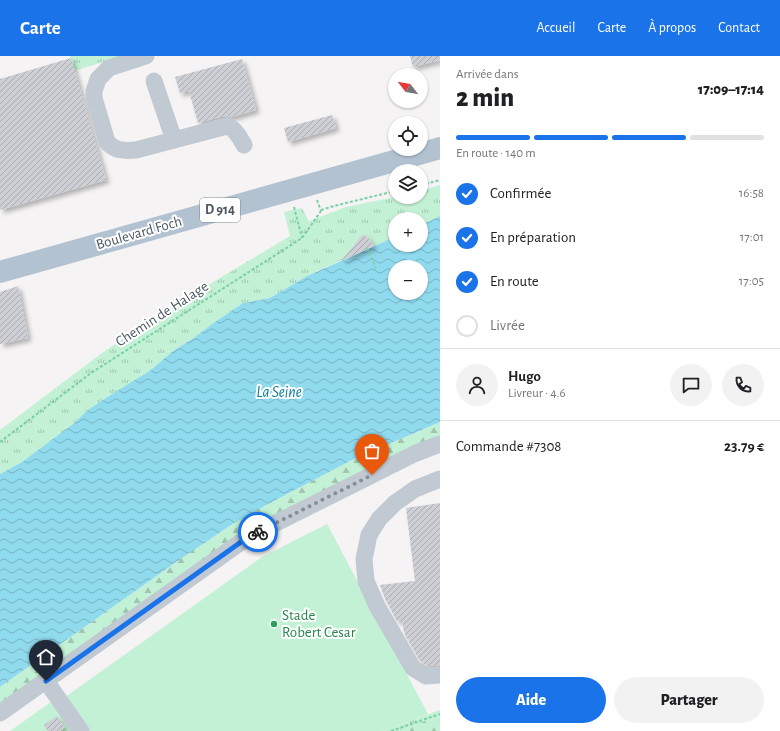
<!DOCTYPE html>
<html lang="fr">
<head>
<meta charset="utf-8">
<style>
	:root { --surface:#fff; --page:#f2f2f2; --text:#202124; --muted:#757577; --line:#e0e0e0; --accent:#1a73e8 }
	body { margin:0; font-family:"Alegreya Sans",sans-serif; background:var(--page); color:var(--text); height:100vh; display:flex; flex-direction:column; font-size:15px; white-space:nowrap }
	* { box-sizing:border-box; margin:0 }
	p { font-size:13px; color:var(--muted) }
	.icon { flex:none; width:22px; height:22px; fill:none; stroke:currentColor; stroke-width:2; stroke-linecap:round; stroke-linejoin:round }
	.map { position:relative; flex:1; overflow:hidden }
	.side { display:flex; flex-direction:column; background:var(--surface); width:340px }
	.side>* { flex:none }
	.needle { width:26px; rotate:301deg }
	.controls { position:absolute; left:388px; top:12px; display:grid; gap:8px }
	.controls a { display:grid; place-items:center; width:40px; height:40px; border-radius:50%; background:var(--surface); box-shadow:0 1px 3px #0004; font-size:20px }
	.pin { position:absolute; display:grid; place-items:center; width:34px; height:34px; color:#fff; margin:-41px -17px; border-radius:50% 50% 50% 0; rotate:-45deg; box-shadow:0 0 4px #0007 }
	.pin .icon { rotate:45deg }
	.courier { position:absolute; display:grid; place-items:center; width:40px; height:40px; margin:-20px; border:3px solid #1a73e8; border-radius:50%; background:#fff; color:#222; box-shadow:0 1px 5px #0007 }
	.overview em { font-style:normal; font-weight:800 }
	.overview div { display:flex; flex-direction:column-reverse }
	.overview { display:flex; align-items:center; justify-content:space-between; height:68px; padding:0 16px }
	h1 { font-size:26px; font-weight:800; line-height:30px }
	.bar { display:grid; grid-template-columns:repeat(4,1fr); gap:6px 4px; align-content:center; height:48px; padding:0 16px }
	.bar i { height:5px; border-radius:3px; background:var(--line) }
	.bar .selected { background:var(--accent) }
	.bar p { grid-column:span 4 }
	.line { display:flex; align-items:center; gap:10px; padding:0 16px; border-top:1px solid var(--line) }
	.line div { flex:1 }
	.round { display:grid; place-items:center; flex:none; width:42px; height:42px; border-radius:21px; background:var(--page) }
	ol { padding:0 16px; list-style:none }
	li { display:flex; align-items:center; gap:12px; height:44px }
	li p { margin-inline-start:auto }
	li .icon { padding:4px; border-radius:50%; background:var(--accent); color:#fff; stroke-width:4 }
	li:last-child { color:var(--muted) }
	li i { width:22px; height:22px; border:2px solid var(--line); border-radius:50% }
	.primary-button { display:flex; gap:8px; margin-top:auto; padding:8px 16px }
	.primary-button a { flex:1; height:46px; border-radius:24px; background:var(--accent); color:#fff; font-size:16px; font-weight:800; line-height:46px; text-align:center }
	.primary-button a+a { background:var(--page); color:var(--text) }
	header { display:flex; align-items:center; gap:24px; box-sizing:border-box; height:56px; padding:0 20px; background:var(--accent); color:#fff }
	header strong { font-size:19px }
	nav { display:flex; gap:22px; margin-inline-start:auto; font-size:14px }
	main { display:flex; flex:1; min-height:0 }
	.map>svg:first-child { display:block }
	.grass { fill:url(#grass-tufts) }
	.forest { fill:url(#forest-firs) }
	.garden { fill:#c3f1d5 }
	.water { fill:url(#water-waves); fill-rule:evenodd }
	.building { fill:url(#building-hatch); filter:url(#shadow) }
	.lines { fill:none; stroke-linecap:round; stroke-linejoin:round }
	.path { stroke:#7ad0a6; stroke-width:2; stroke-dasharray:3 2; stroke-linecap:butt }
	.minor { stroke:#c1cad2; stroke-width:17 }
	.major { stroke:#b3c2d1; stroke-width:22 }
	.done { stroke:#868d94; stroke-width:4; stroke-dasharray:0 7.2 }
	.route { stroke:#1a73e8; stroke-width:5 }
	.leisure-dot { fill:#2e9e5b; stroke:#fff; stroke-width:1.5 }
	.labels { text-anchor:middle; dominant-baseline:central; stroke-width:4; stroke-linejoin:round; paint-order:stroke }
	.shield { fill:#fff; stroke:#808990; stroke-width:1 }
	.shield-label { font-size:14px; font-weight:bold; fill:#4a5661 }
	.street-label { font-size:15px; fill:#4a5661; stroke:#fff }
	.leisure-label { font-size:15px; fill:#27864d; stroke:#fff; text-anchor:start }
	.water-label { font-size:16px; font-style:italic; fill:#0c7c9b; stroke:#fff }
</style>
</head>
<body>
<header>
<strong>Carte</strong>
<nav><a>Accueil</a><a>Carte</a><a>À propos</a><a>Contact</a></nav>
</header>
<main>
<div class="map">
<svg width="440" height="675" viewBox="0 0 440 675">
	<defs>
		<pattern id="grass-tufts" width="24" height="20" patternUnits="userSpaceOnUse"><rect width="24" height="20" fill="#c3f1d5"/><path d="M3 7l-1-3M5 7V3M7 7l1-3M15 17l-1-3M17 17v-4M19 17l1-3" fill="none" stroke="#a0c6b0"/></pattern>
		<pattern id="forest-firs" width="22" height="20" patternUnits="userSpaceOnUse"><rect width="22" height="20" fill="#c3f1d5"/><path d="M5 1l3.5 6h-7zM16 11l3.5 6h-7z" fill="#a0c6b0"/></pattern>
		<pattern id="water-waves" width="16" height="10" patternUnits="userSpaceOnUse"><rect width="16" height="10" fill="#90daee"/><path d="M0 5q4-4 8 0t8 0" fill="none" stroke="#78b4c4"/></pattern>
		<pattern id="building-hatch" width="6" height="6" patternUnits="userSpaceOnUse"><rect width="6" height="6" fill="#cdcfd5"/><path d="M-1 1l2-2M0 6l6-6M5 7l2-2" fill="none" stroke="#a8abb0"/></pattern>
		<filter id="shadow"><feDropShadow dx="3.5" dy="3.5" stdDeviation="2" flood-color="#0004"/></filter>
	</defs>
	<rect width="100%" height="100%" fill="#f5f3f3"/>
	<g class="grass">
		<path d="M70,0H122L74,15Z"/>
		<path d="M440,129V160L421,169V163H395V181L374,190L369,183L363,178L351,193L354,198L307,220L270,242L243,247L212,268L195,281L173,295L151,314L112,338L89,353L73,368L22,406L0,418V374L102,297L165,255L290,180L284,156L302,152L309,165L346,151L395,141H421V135Z"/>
		<path d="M440,654V675H382Z"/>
	</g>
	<g class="forest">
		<path d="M440,366V383L367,414L0,650V631L179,504L231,469L270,447L352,404Z"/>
		<path d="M440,660V675H397Z"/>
	</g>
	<path class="garden" d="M327,468L428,658L382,675H10L51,646L54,649L262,501Z"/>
	<path class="water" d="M440,160V366L352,404L270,447L231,469L179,504L0,631V418L22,406L73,368L89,353L112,338L151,314L173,295L195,281L212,268L243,247L270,242L307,220L395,181V189H421V169ZM395,211H421V237H395Z"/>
	<g class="building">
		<path d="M410,0H440V4L413,11Z"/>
		<path d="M71,2L106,124L0,154V23Z"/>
		<path d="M242,3L256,54L232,61L224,60L198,67L189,35L180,37L175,21Z"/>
		<path d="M332,59L336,72L288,86L284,72Z"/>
		<path d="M363,178L369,183L374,190L341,205Z"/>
		<path d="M18,230L28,282L0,288V236Z"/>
		<path d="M440,447V609L428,610L420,605L409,586V582L407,583L404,576L402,565H397L390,552L389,548H388L386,545L380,529L415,525L406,452Z"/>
		<path d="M57,660L65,671L60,675H48L44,669Z"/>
	</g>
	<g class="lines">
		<g class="path">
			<path d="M421,129L440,124"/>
			<path d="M317,144L321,155"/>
			<path d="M294,151L302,182"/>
			<path d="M321,154L334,150L395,135"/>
			<path d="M367,192L376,212"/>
			<path d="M0,386L91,317L302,182L321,155"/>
			<path d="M391,675L440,658"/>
		</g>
		<g class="minor">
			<path d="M146,0L109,12L98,23L94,35V42L107,86C115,95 124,95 136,94L227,70C235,72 240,82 244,89"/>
			<path d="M154,25L174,84"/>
			<path d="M440,423L415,433L395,447L379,463L369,479L364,503L366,525L377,550L413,612L426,620L440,619"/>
			<path d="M46,625L81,675"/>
			<path d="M0,657L248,481L414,398L440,388"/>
		</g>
		<path class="major" d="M0,216L440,92"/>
	</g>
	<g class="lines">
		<path class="done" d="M258,476L372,419"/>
		<path class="route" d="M46,625L248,481L258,476"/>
	</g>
	<circle class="leisure-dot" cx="274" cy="568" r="4"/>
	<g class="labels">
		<rect class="shield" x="200" y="142" width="40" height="24" rx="3"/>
		<g class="shield-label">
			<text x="220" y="154">D 914</text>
		</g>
		<g class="street-label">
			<text transform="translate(139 177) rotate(-16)">Boulevard Foch</text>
			<text transform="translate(162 258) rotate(-33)">Chemin de Halage</text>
		</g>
		<g class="leisure-label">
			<text x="282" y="559">Stade<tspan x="282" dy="17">Robert Cesar</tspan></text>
		</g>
		<g class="water-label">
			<text x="279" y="336">La Seine</text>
		</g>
	</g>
</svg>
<div class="controls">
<a><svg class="needle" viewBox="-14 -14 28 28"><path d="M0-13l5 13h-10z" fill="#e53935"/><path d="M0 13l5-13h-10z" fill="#757577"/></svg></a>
<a><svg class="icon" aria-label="locate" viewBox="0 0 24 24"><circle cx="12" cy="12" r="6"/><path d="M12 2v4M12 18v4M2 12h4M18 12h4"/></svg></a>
<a><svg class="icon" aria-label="layers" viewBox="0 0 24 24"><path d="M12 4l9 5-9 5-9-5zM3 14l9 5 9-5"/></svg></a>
<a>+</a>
<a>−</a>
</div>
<div class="pin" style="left:372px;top:419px;background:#ea580c"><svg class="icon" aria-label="bag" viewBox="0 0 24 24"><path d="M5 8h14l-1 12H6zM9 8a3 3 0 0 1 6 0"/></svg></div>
<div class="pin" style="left:46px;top:625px;background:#1f2937"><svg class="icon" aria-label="home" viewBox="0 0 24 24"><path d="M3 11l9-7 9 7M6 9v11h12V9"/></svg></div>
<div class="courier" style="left:258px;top:476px"><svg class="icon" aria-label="bike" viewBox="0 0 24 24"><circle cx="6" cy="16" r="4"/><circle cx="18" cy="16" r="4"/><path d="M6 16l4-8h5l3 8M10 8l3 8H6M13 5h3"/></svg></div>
</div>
<section class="side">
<div class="overview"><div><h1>2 min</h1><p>Arrivée dans</p></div><em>17:09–17:14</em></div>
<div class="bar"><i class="selected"></i><i class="selected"></i><i class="selected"></i><i></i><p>En route · 140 m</p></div>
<ol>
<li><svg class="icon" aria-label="check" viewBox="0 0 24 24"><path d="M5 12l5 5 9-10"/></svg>Confirmée<p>16:58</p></li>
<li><svg class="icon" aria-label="check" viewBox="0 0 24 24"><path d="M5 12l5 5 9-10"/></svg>En préparation<p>17:01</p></li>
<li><svg class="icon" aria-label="check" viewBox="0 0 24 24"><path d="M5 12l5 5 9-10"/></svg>En route<p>17:05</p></li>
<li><i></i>Livrée</li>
</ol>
<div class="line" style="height:72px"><a class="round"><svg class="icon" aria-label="person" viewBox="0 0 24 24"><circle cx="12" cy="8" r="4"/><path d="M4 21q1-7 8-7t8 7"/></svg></a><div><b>Hugo</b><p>Livreur · 4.6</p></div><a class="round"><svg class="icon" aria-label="chat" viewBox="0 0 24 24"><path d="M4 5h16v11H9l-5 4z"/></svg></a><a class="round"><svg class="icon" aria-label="phone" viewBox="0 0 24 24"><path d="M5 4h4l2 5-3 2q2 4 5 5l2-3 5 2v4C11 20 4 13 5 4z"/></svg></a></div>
<div class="line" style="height:52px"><div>Commande #7308</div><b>23.79 €</b></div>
<div class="primary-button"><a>Aide</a><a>Partager</a></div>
</section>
</main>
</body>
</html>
